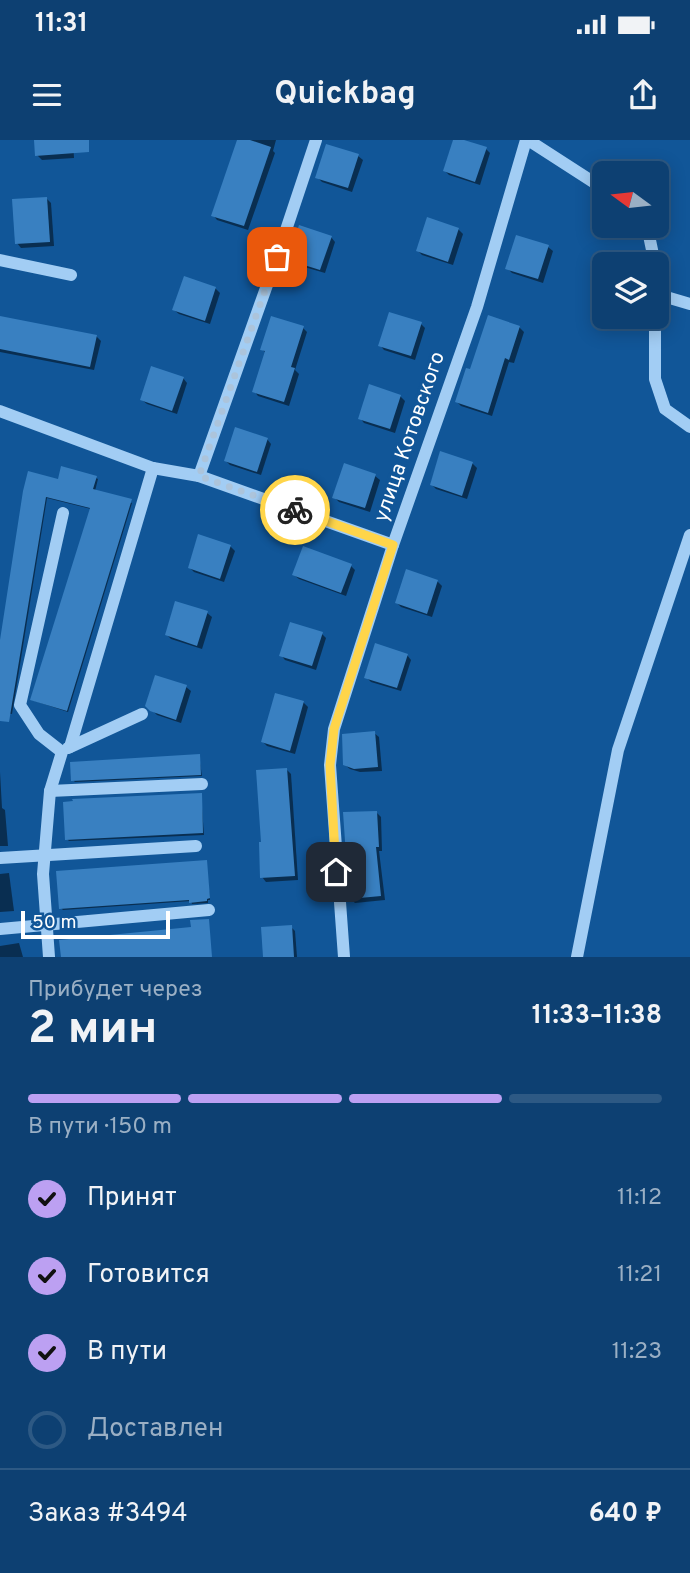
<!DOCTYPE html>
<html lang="ru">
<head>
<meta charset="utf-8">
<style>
	:root { --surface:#0d4072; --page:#164777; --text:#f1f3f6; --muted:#9aafc4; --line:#2d5984; --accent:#bca0f2 }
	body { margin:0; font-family:Overpass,sans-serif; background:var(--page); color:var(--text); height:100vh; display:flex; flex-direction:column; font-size:26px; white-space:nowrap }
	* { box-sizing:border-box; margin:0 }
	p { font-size:23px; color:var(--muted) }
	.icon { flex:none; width:38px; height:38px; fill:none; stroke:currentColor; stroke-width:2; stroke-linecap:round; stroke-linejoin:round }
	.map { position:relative; height:817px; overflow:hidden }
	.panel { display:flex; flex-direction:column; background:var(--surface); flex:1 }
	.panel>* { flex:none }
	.needle { width:46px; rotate:285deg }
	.fabs { position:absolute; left:592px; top:21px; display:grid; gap:14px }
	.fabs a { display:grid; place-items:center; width:77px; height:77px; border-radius:10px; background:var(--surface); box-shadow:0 4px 18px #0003,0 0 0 2px var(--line); font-size:35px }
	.scale { position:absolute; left:21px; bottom:18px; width:149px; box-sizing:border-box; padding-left:7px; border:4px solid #fff; border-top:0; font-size:19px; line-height:24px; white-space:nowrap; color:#fff; -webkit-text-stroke:5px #115698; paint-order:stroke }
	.pin { position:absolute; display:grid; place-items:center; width:60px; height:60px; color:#fff; margin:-30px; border-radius:14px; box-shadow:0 4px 10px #0006 }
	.courier { position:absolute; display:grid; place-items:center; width:70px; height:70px; margin:-35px; border:5px solid #ffd54a; border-radius:50%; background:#fff; color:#222; box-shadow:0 2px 9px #0007 }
	.summary em { font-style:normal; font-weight:700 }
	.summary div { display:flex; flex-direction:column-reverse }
	.summary { display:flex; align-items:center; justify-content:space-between; height:119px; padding:0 28px }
	h1 { font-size:46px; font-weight:700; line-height:52px }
	.bar { display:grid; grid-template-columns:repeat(4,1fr); gap:10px 7px; align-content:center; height:84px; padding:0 28px }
	.bar i { height:9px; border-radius:5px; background:var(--line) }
	.bar .on { background:var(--accent) }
	.bar p { grid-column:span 4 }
	.line { display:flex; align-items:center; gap:18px; padding:0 28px; border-top:2px solid var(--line) }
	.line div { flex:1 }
	ol { padding:0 28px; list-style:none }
	li { display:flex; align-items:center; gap:21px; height:77px }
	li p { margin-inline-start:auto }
	li .icon { padding:7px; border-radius:50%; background:var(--accent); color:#111; stroke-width:4 }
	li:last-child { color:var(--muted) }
	li i { width:38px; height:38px; border:4px solid var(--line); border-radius:50% }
	.status { display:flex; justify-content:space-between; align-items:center; height:49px; padding:0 35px; background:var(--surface); direction:ltr }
	.status svg { height:19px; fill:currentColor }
	header { display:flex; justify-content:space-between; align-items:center; height:91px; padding:0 28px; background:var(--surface); font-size:32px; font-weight:700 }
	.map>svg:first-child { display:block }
	.shadow { fill:#0007 }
	.building { fill:#3980c1 }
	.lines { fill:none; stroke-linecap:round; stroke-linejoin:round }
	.minor { stroke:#a2cdf4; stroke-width:12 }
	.done { stroke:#acc4db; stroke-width:7; stroke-dasharray:0 12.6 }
	.route { stroke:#ffd54a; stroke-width:9 }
	.labels { text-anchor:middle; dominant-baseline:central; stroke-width:6; stroke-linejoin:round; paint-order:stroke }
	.street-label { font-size:21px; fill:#fff; stroke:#115698 }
</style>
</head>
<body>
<div class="status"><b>11:31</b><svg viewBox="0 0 49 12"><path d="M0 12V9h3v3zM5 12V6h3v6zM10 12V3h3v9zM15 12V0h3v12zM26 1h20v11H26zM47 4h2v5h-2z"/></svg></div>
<header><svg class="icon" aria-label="menu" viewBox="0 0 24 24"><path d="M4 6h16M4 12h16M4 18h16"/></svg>Quickbag<svg class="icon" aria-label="share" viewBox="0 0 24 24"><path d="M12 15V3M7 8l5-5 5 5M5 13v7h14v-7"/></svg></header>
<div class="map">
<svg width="690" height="817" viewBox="0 0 690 817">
	<rect width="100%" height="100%" fill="#115698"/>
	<g class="shadow">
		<path d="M36,0H73L74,18L42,20L37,15Z"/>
		<path d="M239,0H276L273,11L275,13L248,90L217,80L213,75Z"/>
		<path d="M455,0L486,9L490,13L480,45L449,35L445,31Z"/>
		<path d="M358,16L363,20L352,52L322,42L317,37Z"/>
		<path d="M47,59L51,63L54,106L21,108L17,103Z"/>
		<path d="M458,89L463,94L453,125L422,115L418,111Z"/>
		<path d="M331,97L335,102L325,133L294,124L290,119Z"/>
		<path d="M548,107L553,111L543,143L512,133L507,128Z"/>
		<path d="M215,148L220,153L210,184L179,174L174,170Z"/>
		<path d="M0,178L96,196L101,201L94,230L0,212Z"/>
		<path d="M421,184L425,188L415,220L384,210L380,205Z"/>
		<path d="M519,187L524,192L514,223L509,222L492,276L461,266L457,262L471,232Z"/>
		<path d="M303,188L307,192L295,230L299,234L289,266L258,256L254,251L266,213L262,209Z"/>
		<path d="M183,238L187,243L177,274L147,264L142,260Z"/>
		<path d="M400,256L405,261L395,293L364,283L360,278Z"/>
		<path d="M267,299L271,304L261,335L230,325L226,321Z"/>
		<path d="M472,323L477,328L467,359L436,349L432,345Z"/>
		<path d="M375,336L380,340L370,372L339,362L334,357Z"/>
		<path d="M96,338L98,339L95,351L132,363L68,572L32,560L91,369L47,358L12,574L0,572V508L24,352L59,341Z"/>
		<path d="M230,406L235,411L224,442L194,432L190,428Z"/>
		<path d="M351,426L355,430L346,456L299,439L294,435Z"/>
		<path d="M437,441L442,446L432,477L401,467L397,463Z"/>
		<path d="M207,473L212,477L202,509L171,499L167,495Z"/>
		<path d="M322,494L326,498L316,530L285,520L281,515Z"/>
		<path d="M407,515L411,520L401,551L371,542L366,537Z"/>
		<path d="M156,537L186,547L191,551L181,583L157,575L147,565Z"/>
		<path d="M303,562L308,567L295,614L267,606L263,602Z"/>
		<path d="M374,593L379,597L382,631L360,632L350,629L345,625Z"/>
		<path d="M199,616L202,636L75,642L73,640Z"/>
		<path d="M286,629L291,634L298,740L266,742L262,737Z"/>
		<path d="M0,632L2,668L5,670L8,706H0Z"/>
		<path d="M201,655L204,695L69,701L67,699L75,663Z"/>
		<path d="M377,673L381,677L382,711H379L385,760L355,763L350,758Z"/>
		<path d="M206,722L210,760H208V763L192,764L191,761L63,770L61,768Z"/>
		<path d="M9,733L14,771L0,772V734Z"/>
		<path d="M291,787L295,791L297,817H265L263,789Z"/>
		<path d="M19,803L23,817H0V806Z"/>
	</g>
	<g class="building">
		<path d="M34,0H89V12L35,16Z"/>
		<path d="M237,0H250L271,7L244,86L211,76Z"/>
		<path d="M453,0H464L487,7L475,42L443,31Z"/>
		<path d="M326,4L359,14L348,48L315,38Z"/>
		<path d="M47,57L50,102L15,104L12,59Z"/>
		<path d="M427,77L459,88L448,122L416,111Z"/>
		<path d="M299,85L332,96L320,130L288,120Z"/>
		<path d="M516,95L549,105L538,139L505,129Z"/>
		<path d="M184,136L216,147L205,181L172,170Z"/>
		<path d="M389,172L422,182L411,216L378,206Z"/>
		<path d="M488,175L520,186L509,220L505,218L488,273L455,262L466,228L470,229Z"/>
		<path d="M0,176L97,195L90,227L0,209Z"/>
		<path d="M271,176L304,186L291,227L295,228L284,262L252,252L265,211L260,210Z"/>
		<path d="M151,226L184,237L172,271L140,260Z"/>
		<path d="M369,244L401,255L390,289L358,279Z"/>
		<path d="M235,287L268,298L257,332L224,321Z"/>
		<path d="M440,311L473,322L462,356L430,345Z"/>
		<path d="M344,323L376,334L365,368L332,358Z"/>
		<path d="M61,326L97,336L93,349L132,359L67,571L30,560L90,368L46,357L9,582L0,581V500L23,351L28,331L58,339Z"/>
		<path d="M198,394L231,405L220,439L188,428Z"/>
		<path d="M303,406L352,424L341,453L292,435Z"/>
		<path d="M406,429L438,440L427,474L395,463Z"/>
		<path d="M175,461L208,471L197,506L165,495Z"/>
		<path d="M290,482L323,492L312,526L279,516Z"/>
		<path d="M375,503L408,514L397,548L364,538Z"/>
		<path d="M155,535L187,545L176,580L150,571L145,566Z"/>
		<path d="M275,553L304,561L290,611L261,602Z"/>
		<path d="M375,591L378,627L354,629L343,625L342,594Z"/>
		<path d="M200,614L201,635L71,641L70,622Z"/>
		<path d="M287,628L295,736L260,738L259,702H261L256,630Z"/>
		<path d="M202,653L203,693L65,700L63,662L73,661L72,659Z"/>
		<path d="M377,671L379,707H376L381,756L349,759L343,672Z"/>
		<path d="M207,720L210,758L207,759V761L189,763V760L59,769L56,731Z"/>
		<path d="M209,779L212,817H61L59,800L191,787L190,780Z"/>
		<path d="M292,785L294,817H263L261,787Z"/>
	</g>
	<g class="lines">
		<g class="minor">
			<path d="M528,0L604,49"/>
			<path d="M647,86L655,124"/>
			<path d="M0,120L71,135"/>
			<path d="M656,133V148"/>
			<path d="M656,154L690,164"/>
			<path d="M655,177V239L665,269L690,287"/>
			<path d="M0,271L153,328L199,336L393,405"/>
			<path d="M199,336L277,117L316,0"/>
			<path d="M70,607L153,328"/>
			<path d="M68,608L142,574"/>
			<path d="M50,651L202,644"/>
			<path d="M0,718L196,706"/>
			<path d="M0,789L209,770"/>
			<path d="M49,817L43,734L50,651L62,612L39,594L20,565L63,373"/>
			<path d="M344,817L330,625L334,589L393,405L477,167L526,0"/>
			<path d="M577,817L618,610L690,395"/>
		</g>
	</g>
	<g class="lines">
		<path class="done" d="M277,117L199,336L295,370"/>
		<path class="route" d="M295,370L393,405L334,589L330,625L336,732"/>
	</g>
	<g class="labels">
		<g class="street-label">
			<text transform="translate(410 297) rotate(-71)">улица Котовского</text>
		</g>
	</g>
</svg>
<div class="fabs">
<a><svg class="needle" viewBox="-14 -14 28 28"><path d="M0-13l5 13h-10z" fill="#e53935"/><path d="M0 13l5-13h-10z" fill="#9aafc4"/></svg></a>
<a><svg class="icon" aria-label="layers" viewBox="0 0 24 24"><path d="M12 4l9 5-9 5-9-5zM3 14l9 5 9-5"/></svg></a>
</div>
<div class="scale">50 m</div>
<div class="pin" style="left:277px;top:117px;background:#ea580c"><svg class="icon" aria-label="bag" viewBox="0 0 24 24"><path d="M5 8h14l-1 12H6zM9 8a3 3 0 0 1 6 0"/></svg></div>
<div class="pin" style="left:336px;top:732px;background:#1f2937"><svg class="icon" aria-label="home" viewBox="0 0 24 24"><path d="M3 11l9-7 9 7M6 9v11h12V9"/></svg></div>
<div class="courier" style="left:295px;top:370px"><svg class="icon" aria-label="bike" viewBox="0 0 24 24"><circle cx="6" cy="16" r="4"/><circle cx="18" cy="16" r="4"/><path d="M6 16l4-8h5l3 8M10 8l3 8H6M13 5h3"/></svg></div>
</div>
<section class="panel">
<div class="summary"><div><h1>2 мин</h1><p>Прибудет через</p></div><em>11:33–11:38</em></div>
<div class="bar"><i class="on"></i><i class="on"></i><i class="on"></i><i></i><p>В пути · 150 m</p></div>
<ol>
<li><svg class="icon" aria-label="check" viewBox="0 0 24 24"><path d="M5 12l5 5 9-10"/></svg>Принят<p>11:12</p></li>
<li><svg class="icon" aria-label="check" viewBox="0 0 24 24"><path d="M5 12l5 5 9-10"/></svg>Готовится<p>11:21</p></li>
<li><svg class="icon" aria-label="check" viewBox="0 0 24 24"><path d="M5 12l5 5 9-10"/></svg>В пути<p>11:23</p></li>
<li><i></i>Доставлен</li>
</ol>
<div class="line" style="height:91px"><div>Заказ #3494</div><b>640 ₽</b></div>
</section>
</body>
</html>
